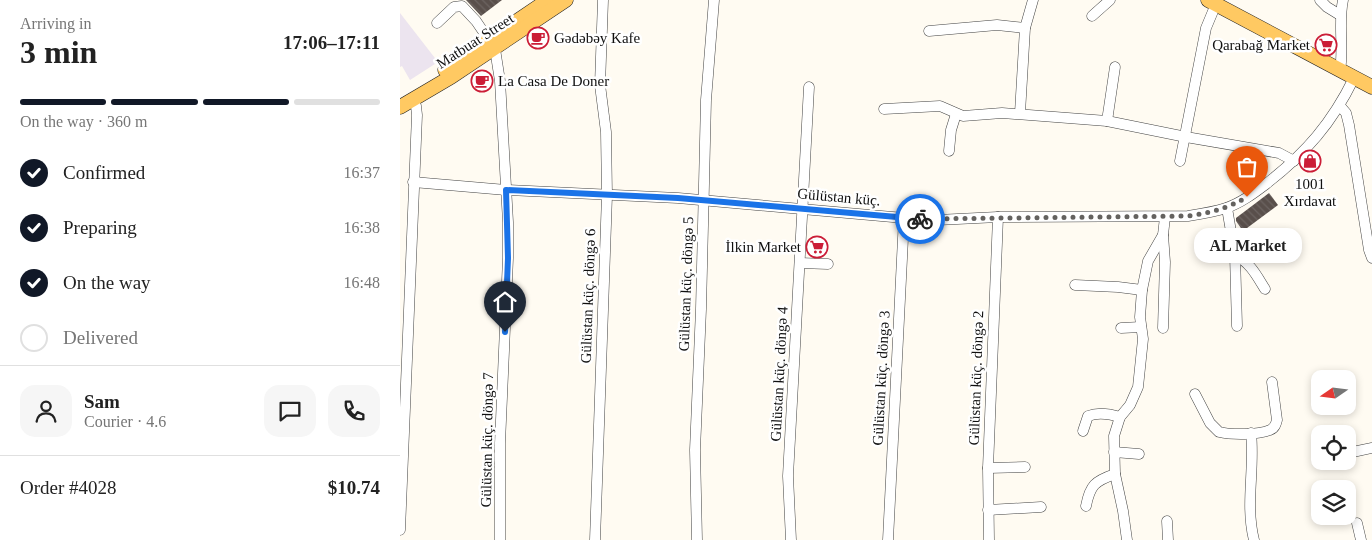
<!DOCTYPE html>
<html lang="en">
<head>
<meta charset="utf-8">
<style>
	:root { --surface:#fff; --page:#f6f6f6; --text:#222; --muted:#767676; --line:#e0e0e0; --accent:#111827 }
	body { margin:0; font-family:"Times New Roman",serif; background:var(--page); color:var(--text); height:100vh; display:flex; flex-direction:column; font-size:19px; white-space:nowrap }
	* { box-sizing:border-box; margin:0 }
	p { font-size:16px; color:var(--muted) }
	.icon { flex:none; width:28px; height:28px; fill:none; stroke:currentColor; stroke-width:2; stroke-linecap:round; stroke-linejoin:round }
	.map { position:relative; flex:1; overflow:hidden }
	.drawer { display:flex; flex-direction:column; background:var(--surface); width:400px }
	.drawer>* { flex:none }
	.needle { width:32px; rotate:256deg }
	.buttons { position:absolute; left:911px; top:370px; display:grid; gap:10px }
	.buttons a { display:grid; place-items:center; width:45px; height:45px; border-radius:10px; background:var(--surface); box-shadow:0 2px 8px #0003; font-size:25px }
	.pin { position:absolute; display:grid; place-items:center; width:42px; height:42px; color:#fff; margin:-51px -21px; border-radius:50% 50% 50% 0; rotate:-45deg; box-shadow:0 0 5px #0007 }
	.pin .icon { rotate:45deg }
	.courier { position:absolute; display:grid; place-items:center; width:50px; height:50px; margin:-25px; border:4px solid #1a73e8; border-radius:50%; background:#fff; color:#222; box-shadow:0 1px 6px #0007 }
	.bubble { position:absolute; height:35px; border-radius:15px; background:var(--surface); box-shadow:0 2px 8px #0003; font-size:16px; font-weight:800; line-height:35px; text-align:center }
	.summary em { font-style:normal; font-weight:800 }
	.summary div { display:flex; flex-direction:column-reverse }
	.summary { display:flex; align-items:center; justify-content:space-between; height:85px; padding:0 20px }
	h1 { font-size:32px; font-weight:800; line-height:38px }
	.bar { display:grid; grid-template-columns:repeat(4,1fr); gap:8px 5px; align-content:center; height:60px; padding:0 20px }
	.bar i { height:6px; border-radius:4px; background:var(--line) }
	.bar .on { background:var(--accent) }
	.bar p { grid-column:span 4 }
	.line { display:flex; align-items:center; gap:12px; padding:0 20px; border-top:1px solid var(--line) }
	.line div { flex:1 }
	.round { display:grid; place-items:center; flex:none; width:52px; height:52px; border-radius:15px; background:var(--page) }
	ol { padding:0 20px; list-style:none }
	li { display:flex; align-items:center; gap:15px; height:55px }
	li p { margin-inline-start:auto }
	li .icon { padding:5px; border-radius:50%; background:var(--accent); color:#fff; stroke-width:4 }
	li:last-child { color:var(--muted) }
	li i { width:28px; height:28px; border:2px solid var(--line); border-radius:50% }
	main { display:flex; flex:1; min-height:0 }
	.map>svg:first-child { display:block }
	.industrial { fill:#ece4ef }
	.building { fill:url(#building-back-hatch) }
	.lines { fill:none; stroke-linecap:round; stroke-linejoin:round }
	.minor-casing { stroke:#434343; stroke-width:11 }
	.major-casing { stroke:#212121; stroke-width:15 }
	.minor { stroke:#fff; stroke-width:10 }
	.major { stroke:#ffc962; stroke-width:14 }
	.done { stroke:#64625f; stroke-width:5; stroke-dasharray:0 9 }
	.route { stroke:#1a73e8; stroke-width:6 }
	.labels { text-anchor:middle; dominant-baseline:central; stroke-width:5; stroke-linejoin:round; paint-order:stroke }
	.poi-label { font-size:15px; fill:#101010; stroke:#fff; text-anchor:start }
	.street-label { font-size:15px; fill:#101010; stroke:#fff }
</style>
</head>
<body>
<main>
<section class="drawer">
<div class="summary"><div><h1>3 min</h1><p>Arriving in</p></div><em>17:06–17:11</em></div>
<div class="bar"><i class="on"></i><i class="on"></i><i class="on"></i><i></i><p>On the way · 360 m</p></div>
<ol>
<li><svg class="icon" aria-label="check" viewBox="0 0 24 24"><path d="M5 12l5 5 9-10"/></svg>Confirmed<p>16:37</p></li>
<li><svg class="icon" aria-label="check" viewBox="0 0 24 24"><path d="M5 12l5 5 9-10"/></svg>Preparing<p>16:38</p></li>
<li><svg class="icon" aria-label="check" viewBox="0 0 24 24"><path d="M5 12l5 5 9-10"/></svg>On the way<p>16:48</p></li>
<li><i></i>Delivered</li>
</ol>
<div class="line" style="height:90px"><a class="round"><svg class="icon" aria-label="person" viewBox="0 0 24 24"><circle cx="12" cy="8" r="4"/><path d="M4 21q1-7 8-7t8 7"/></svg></a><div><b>Sam</b><p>Courier · 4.6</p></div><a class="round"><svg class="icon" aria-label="chat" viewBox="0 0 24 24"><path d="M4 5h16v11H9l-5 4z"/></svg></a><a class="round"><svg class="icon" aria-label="phone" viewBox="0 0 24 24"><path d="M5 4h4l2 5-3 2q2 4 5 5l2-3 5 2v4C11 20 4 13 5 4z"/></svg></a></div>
<div class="line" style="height:65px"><div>Order #4028</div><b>$10.74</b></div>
</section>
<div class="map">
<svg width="972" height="540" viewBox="0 0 972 540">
	<defs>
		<pattern id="building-back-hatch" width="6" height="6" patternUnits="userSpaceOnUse" patternTransform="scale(1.25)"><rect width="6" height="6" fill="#594f4b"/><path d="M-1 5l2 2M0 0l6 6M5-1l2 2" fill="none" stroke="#6c6461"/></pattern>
	</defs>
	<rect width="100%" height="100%" fill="#fffbf2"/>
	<path class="industrial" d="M0,13L38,62L10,80L2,66L0,67Z"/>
	<g class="building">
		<path d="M66,0H102L81,16Z"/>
		<path d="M869,193L878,205L843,231L836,221V218Z"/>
	</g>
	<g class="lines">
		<g class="minor-casing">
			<g id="minor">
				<path d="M920,0L927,7L940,15"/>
				<path d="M692,16L710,0"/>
				<path d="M37,23L54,7L62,6L76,21L89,40"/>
				<path d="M529,31L597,25L625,28"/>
				<path d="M95,49L100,81L108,222V258L100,443V540"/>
				<path d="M940,71C944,47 938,24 943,0"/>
				<path d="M940,106L946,113L949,125L969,250L972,258"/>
				<path d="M484,109L540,106L563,116L602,113L707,121L786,137L879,153L894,161"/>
				<path d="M620,113L625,28L633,0"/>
				<path d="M707,121L715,67"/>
				<path d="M549,151L551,130L556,114"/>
				<path d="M780,161L806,28L816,4"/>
				<path d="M13,182L106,190L278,198L504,218L537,220L598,217L788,216C801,214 814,212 826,208C841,203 854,193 866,184C906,153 932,123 954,78"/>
				<path d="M827,208L835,255L837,326"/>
				<path d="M763,235L765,262L763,328"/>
				<path d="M835,255C851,264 855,273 865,289"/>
				<path d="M400,263L428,264"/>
				<path d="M675,285L718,287L742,290"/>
				<path d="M721,328L741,327"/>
				<path d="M795,394L810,423L819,432C832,435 858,435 870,430C875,428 876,424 877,420L872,382"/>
				<path d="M683,431L688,416C698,412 710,414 720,417"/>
				<path d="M851,433C855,469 845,504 854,540"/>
				<path d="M714,452L739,454"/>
				<path d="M948,453L972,448"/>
				<path d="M588,468L625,467"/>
				<path d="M686,506C690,485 695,481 715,474"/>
				<path d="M588,510L641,507"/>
				<path d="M767,521L768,540"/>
				<path d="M957,523L961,540"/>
				<path d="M0,530L17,115L16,106L13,99"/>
				<path d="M195,540L207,195L206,132L200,85L203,0"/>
				<path d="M297,540L295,450L301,309L306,100L314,0"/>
				<path d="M391,540L388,476L409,87"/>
				<path d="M488,540L504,218"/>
				<path d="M589,540L588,468L598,217"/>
				<path d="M727,540L723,511L715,474L714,436L720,417L730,405L738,387L743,339L740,317L742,290L748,261L763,235L765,217"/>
			</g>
		</g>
		<g class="major-casing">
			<g id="major">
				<path d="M808,0L972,87"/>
				<path d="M45,70L148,0"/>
				<path d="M0,107L51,77L166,0"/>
			</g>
		</g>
		<use href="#minor" class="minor"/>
		<use href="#major" class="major"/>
	</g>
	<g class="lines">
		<path class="done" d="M520,219L788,216C810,213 828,208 847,197"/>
		<path class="route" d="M105,332L108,258L106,190L278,198L520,219"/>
	</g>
	<defs>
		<g id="cafe-ring" transform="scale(1.125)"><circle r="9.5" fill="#fff" stroke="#cb1d37" stroke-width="1.5"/><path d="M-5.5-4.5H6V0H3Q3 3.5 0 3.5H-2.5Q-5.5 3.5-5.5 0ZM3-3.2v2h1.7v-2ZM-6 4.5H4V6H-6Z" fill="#cb1d37"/></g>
		<g id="supermarket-ring" transform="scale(1.125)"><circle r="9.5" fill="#fff" stroke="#cb1d37" stroke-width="1.5"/><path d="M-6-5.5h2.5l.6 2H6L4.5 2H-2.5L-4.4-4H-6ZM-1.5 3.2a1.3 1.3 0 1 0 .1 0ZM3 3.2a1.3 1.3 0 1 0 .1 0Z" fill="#cb1d37"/></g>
		<g id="shop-ring" transform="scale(1.125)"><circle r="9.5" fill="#fff" stroke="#cb1d37" stroke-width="1.5"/><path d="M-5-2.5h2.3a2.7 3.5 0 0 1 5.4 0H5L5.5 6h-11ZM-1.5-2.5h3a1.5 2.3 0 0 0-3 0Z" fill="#cb1d37"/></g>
	</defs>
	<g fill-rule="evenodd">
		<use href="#cafe-ring" x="138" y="38"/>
		<use href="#supermarket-ring" x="926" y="45"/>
		<use href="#cafe-ring" x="82" y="81"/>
		<use href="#shop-ring" x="910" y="161"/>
		<use href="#supermarket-ring" x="417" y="247"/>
	</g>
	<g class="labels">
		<g class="poi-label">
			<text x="154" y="38">Gədəbəy Kafe</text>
			<text x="910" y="45" text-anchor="end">Qarabağ Market</text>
			<text x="98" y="81">La Casa De Doner</text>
			<text x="910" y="184" text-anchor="middle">1001<tspan x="910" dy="17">Xırdavat</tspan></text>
			<text x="401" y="247" text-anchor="end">İlkin Market</text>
		</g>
		<g class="street-label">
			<text transform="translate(75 41) rotate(-33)">Matbuat Street</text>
			<text transform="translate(439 197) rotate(5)">Gülüstan küç.</text>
			<text transform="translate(286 284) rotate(-88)">Gülüstan küç. döngə 5</text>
			<text transform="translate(188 296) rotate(-88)">Gülüstan küç. döngə 6</text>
			<text transform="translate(379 374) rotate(-87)">Gülüstan küç. döngə 4</text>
			<text transform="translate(481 378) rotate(-87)">Gülüstan küç. döngə 3</text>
			<text transform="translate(576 378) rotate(-88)">Gülüstan küç. döngə 2</text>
			<text transform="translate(87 440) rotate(-89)">Gülüstan küç. döngə 7</text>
		</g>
	</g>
</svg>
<div class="buttons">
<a><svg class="needle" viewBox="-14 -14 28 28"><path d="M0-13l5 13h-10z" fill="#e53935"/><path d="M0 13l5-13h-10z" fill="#767676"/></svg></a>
<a><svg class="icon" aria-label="locate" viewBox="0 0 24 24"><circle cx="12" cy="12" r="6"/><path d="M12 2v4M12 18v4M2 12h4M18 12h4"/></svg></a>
<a><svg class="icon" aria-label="layers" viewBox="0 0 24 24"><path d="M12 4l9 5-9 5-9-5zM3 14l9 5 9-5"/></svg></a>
</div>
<div class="pin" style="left:847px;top:197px;background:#ea580c"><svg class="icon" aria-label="bag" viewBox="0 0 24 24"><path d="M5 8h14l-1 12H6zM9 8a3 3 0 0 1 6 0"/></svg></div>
<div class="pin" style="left:105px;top:332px;background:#1f2937"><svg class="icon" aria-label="home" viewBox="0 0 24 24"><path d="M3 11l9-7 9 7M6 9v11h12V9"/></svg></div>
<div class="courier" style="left:520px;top:219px"><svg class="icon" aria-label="bike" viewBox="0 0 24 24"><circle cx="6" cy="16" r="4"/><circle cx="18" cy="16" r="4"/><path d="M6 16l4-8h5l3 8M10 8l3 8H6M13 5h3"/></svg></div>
<div class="bubble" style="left:794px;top:228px;width:108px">AL Market</div>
</div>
</main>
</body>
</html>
